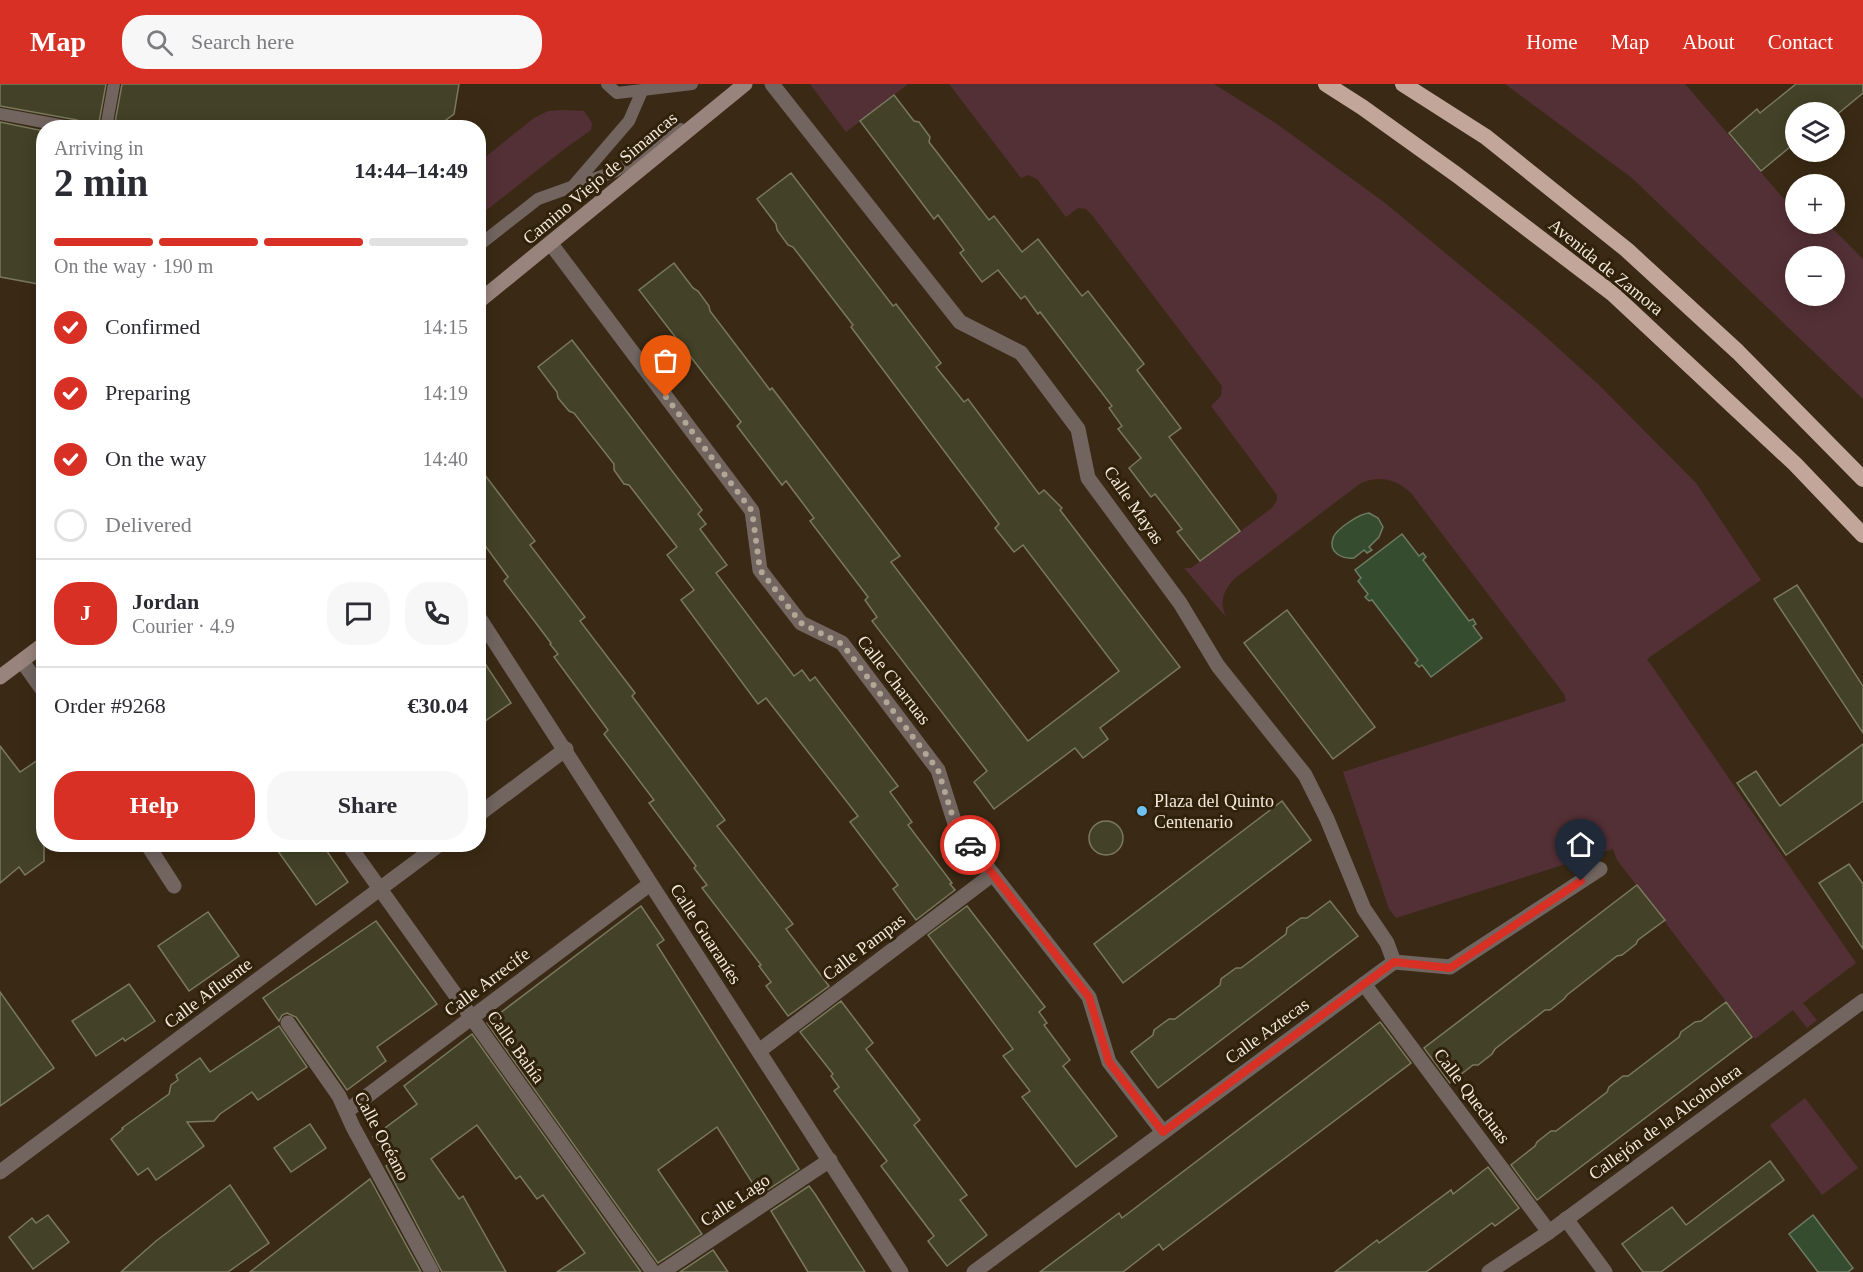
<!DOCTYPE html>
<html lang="en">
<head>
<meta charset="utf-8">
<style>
	:root { --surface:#fff; --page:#f7f7f7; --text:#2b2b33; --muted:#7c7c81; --line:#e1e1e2; --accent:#d93025 }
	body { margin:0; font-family:Georgia,serif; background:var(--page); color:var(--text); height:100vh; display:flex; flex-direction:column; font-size:22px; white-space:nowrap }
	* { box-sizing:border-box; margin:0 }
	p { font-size:20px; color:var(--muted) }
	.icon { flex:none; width:33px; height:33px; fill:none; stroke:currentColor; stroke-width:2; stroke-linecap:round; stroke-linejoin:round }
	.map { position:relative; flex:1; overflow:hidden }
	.side { position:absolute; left:36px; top:36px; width:450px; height:732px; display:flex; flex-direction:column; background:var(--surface); border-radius:24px; box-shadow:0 3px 15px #0003 }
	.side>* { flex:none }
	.fabs { position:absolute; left:1785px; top:18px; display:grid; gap:12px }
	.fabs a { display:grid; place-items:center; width:60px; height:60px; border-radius:50%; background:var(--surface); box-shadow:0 3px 15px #0003; font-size:30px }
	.pin { position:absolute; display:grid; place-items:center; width:51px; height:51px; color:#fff; margin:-62px -26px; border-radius:50% 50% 50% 0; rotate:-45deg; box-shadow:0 0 6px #0007 }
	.pin .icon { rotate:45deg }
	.courier { position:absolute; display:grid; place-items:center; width:60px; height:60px; margin:-30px; border:4px solid #d93025; border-radius:50%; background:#fff; color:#222; box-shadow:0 2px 8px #0007 }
	.overview em { font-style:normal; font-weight:800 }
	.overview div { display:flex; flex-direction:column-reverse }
	.overview { display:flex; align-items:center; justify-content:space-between; height:102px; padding:0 18px }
	h1 { font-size:39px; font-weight:800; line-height:45px }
	.bar { display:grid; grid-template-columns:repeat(4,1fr); gap:9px 6px; align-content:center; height:72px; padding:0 18px }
	.bar i { height:8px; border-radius:4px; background:var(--line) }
	.bar .selected { background:var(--accent) }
	.bar p { grid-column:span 4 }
	.line { display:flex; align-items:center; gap:15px; padding:0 18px; border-top:2px solid var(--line) }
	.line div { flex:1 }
	.round { display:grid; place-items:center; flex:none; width:63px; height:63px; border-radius:24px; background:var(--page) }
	ol { padding:0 18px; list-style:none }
	li { display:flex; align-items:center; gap:18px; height:66px }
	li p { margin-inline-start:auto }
	li .icon { padding:6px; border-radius:50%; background:var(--accent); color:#fff; stroke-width:4 }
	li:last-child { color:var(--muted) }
	li i { width:33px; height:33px; border:3px solid var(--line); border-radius:50% }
	.cta { display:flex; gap:12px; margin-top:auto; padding:12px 18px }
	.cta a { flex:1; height:69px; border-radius:24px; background:var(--accent); color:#fff; font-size:24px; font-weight:800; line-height:69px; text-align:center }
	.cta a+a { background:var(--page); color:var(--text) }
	header { display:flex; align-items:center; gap:36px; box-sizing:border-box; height:84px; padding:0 30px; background:var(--accent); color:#fff }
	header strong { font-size:28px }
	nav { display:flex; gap:33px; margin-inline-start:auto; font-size:21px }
	.search { width:420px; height:54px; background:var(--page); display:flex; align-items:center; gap:15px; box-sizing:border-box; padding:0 21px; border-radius:24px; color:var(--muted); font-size:22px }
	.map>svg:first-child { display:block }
	.green { fill:#533036; fill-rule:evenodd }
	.water { fill:#364c2f; stroke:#6e7b63; stroke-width:1.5 }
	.building { fill:#434228; stroke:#79795d; stroke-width:1.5 }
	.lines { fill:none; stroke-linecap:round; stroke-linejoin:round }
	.service { stroke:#726560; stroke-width:12 }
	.pedestrian { stroke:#726560; stroke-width:15 }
	.minor { stroke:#726560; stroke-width:15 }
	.secondary { stroke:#98847c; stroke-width:15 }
	.trunk { stroke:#c3a69a; stroke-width:16 }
	.done { stroke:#b2a696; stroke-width:6; stroke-dasharray:0 10.8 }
	.route { stroke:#d93025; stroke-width:8 }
	.poi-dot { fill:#6dc2f3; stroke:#30210b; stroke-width:2 }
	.labels { text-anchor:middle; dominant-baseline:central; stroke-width:6; stroke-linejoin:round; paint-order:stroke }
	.street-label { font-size:18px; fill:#f2e8db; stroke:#30210b }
	.poi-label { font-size:18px; fill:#f2e8db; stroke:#30210b; text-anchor:start }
</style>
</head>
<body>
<header>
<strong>Map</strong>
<div class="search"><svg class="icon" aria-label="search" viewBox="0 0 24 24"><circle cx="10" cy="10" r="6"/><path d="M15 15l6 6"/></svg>Search here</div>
<nav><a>Home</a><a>Map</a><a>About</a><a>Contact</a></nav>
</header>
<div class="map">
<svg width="1863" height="1188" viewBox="0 0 1863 1188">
	<rect width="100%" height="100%" fill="#3a2a15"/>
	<g class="green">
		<path d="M810,0H908L846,48Z"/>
		<path d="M949,0H1214L1277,40L1385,119L1536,244L1599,301L1696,399L1761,496L1647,575L1856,879L1803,919L1817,936L1807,944L1793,926L1755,955L1617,776L1613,765L1396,834L1389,825L1343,688L1566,617L1564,610L1411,409C1396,395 1380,391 1361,399L1234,495C1223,507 1219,518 1226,533L1184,484H1191L1272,424L1277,416V411L1211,322L1221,312L1222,302L1092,131L1086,125L1078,124L1066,133L1037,95L1028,91L1021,94Z"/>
		<path d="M1505,0H1685L1789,121L1795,116L1796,140H1828L1863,175V315L1632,94ZM1834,172V212H1796V172Z"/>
		<path d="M562,26L584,27L592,39L591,46L563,66L479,132V78L534,34L548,27Z"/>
		<path d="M1805,1014L1858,1084L1822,1111L1770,1041Z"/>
	</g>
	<g class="water">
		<path d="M1369,429L1378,434L1383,443L1379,453L1369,463L1372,466L1367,469L1364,466L1354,474C1342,475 1328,469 1333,454C1336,445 1359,430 1369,429Z"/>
		<path d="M1402,450L1419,472L1423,469L1426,473L1423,476L1469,537L1473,535L1476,540L1473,542L1482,554L1431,593L1422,581L1419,583L1415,579L1418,576L1372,516L1369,517L1365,513L1368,510L1358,497L1361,494L1355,486Z"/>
		<path d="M1813,1131L1853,1184L1848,1188H1818L1789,1150Z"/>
	</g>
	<g class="building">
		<path d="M0,0H106L98,44H83L81,38L77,36L0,22Z"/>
		<path d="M122,0H459L454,30L435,44H114Z"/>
		<path d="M1796,0H1863V9L1834,33V28H1796V58L1761,87L1729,49L1757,25L1760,29Z"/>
		<path d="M894,11L914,37L919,38L930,53L929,58L989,136L994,132L1022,168L1038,155L1082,212L1088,207L1144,280L1137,286L1181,344L1169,353L1240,447L1200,477L1177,448L1182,445L1155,410L1151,413L1129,384L1141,374L1118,345L1122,342L1109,324L1112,322L1040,228L1038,230L1025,212L1021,215L998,186L982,198L960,169L964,166L938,131L934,135L860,37Z"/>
		<path d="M0,38L44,47V201L0,193Z"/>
		<path d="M791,89L893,222L896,220L941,279L936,283L964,318L968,315L1039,410L1044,406L1062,424L1060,426L1180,583L1100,644L1108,655L1083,674L1075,664L994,725L974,698L987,687L872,537L877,533L865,516L868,513L810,437L814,434L786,397L782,401L737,342L741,338L639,206L674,179L693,204L698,207L709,222L710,227L770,306L772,304L900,472L891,478L1028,657L1119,587L1023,461L1014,468L995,444L999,440L851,243L853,241L793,163L788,161L777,146L776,140L757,115Z"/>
		<path d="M572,256L702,426L698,430L706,440L700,445L727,481L716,489L794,592L802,586L810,597L815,593L898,702L890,708L912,738L908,741L952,799L950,800L955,806L916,836L893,805L898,801L850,738L858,732L766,614L758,620L681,516L694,506L667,471L677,463L629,401L624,400L614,386V380L574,329L569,327L558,314L557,308L538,283Z"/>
		<path d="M478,382L535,457L530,461L585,533L580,537L635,609L632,612L725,736L717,742L793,840L786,845L829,902L788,932L766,902L771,898L759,882L761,881L702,804L707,801L694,784L696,782L649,719L654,716L604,650L608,646L554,573L558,570L550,560L551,559L504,497L508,493L478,452Z"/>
		<path d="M1797,501L1863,602V649L1774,515Z"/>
		<path d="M1287,526L1375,643L1333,675L1244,559Z"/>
		<path d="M478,569L511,619L478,642Z"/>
		<path d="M1863,660V717L1786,771L1737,699L1756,687L1780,722Z"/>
		<path d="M0,662L20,688L44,672V777L25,791L19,783L0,799Z"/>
		<path d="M1282,717L1311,756L1123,899L1094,860Z"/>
		<circle cx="1106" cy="754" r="17"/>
		<path d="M273,760H322L348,798L316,821Z"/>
		<path d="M1849,780L1863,800V865L1819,799Z"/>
		<path d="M1637,801L1665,836L1638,856L1636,860L1622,871L1617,872L1567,911L1564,915L1550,926H1545L1495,965L1492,970L1478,981H1473L1450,999L1424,964Z"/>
		<path d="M1330,817L1358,852L1158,1004L1131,968L1153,951L1154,946L1169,935H1175L1220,901L1221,895L1236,884H1241L1286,850L1287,844L1301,834H1307Z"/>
		<path d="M641,822L664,856L657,861L799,1085L760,1111L717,1043L658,1086L702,1150L658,1179L487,939Z"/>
		<path d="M967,822L1045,923L1039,928L1047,939L1044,941L1070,976L1063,982L1117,1052L1076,1083L1022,1013L1030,1007L1003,972L1013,965L928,851Z"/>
		<path d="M208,828L239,872L189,907L158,862Z"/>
		<path d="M376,837L437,920L377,963L386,977L347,1006L296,933L287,929L282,931L279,937L263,914Z"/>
		<path d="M129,900L155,937L125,957L123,954L96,972L72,937Z"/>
		<path d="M0,908L54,984L0,1022Z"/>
		<path d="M841,917L873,959L866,965L920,1036L914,1041L967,1111L960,1116L987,1151L947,1182L928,1157L934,1152L881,1082L887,1077L834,1007L839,1003L831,992L833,990L800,948Z"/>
		<path d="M1726,918L1752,953L1537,1116L1511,1081L1535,1062L1537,1058L1551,1047H1556L1607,1008L1609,1003L1623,992H1628L1679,953L1681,948L1695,938L1701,937Z"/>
		<path d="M1380,938L1411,979L1163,1166L1159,1160L1123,1188H1040L1119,1129L1122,1134Z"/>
		<path d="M279,942L307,983L258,1016L252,1008L220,1030L214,1037L187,1038L204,1062L156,1096L148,1084L138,1091L111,1055L123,1045L122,1044L169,1010L171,1001L178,996L176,991L200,974L210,988Z"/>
		<path d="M472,950L641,1188H557L585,1169L543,1111L537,1115L520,1092L516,1095L477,1041L431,1075L459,1115L463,1112L506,1188H442L386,1082L391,1078L373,1053L417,1020L404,1002Z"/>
		<path d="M310,1040L326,1064L291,1088L274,1064Z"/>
		<path d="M1770,1077L1784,1096L1661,1188H1643L1622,1160L1672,1123L1686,1141Z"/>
		<path d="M1488,1083L1519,1124L1495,1142L1492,1139L1426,1188H1335L1377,1156L1379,1159L1451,1106L1453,1110Z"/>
		<path d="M370,1095L421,1188H250Z"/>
		<path d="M230,1101L269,1159L228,1188H121L156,1157Z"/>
		<path d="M809,1102L815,1110L865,1188H808L771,1127Z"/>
		<path d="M48,1131L69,1158L33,1185L9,1153L32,1134L36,1139Z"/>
		<path d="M713,1166L728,1188H680Z"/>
	</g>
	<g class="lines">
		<g class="service">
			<path d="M607,0L617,9L692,0"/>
			<path d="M0,30L75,44"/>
			<path d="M106,44L114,0"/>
			<path d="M573,102L629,37L642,7"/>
			<path d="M478,162L538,115L616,87L681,45"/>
		</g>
		<g class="pedestrian">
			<path d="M1364,900L1549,1148"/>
			<path d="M759,967L993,790"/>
		</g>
		<g class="minor">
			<path d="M772,0L960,238L1021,269L1078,345L1088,394L1180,519L1218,582L1305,691L1327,735L1364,825L1387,859L1394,878"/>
			<path d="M551,160L752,427L760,486L801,539L842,559L938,686L956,743L1089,913L1109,978L1163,1048"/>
			<path d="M478,532L901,1188"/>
			<path d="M22,577L44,608"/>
			<path d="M478,731L566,665"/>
			<path d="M147,760L174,802"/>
			<path d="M348,760L653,1188"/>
			<path d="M288,939L339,1012L353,1043L432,1188"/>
			<path d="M347,1027L650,800"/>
			<path d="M0,1088L440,760"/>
			<path d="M1566,1135L1605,1188"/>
			<path d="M662,1188L830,1076"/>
			<path d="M974,1188L1394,878L1450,883L1600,785"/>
			<path d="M1489,1188L1549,1148L1863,917"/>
		</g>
		<g class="secondary">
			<path d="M478,218L745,0"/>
			<path d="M0,593L44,560"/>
		</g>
		<g class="trunk">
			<path d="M1326,0L1362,23L1457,91L1613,210L1795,380L1863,451"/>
			<path d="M1403,0L1486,53L1627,166L1738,268L1863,395"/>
		</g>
	</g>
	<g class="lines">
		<path class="done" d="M666,313L752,427L760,486L801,539L842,560L856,578L938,686L956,743L970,761"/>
		<path class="route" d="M970,761L1089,913L1109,978L1163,1048L1394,878L1450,884L1581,797"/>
	</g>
	<circle class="poi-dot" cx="1142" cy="727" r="6"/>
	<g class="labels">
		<g class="street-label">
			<text transform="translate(600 94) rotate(-40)">Camino Viejo de Simancas</text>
			<text transform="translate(1606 183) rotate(39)">Avenida de Zamora</text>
			<text transform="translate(1134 421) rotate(55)">Calle Mayas</text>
			<text transform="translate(894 596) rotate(52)">Calle Charruas</text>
			<text transform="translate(706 850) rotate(57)">Calle Guaraníes</text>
			<text transform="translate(864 863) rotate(-37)">Calle Pampas</text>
			<text transform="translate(487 898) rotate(-37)">Calle Arrecife</text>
			<text transform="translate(208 909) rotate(-37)">Calle Afluente</text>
			<text transform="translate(1267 947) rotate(-36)">Calle Aztecas</text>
			<text transform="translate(516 963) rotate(54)">Calle Bahía</text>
			<text transform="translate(1472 1012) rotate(53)">Calle Quechuas</text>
			<text transform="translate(1665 1038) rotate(-36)">Callejón de la Alcoholera</text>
			<text transform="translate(382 1052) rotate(62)">Calle Océano</text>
			<text transform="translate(735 1116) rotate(-34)">Calle Lago</text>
		</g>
		<g class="poi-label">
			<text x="1154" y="717">Plaza del Quinto<tspan x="1154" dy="21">Centenario</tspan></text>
		</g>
	</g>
</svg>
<div class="fabs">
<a><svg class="icon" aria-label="layers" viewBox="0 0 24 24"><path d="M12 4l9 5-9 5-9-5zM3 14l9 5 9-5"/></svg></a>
<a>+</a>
<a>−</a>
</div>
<div class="pin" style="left:666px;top:313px;background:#ea580c"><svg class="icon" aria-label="bag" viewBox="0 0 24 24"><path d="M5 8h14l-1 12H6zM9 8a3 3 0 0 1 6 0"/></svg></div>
<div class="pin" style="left:1581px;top:797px;background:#1f2937"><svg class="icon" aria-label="home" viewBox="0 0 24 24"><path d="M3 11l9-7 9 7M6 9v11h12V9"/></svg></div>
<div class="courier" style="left:970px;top:761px"><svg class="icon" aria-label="car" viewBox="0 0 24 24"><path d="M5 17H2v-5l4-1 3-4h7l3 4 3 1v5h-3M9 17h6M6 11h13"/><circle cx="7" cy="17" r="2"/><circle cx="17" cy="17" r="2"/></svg></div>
<section class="side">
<div class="overview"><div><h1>2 min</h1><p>Arriving in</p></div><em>14:44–14:49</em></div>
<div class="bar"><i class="selected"></i><i class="selected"></i><i class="selected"></i><i></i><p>On the way · 190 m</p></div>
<ol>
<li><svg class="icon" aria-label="check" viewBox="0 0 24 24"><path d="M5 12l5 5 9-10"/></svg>Confirmed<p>14:15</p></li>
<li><svg class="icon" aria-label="check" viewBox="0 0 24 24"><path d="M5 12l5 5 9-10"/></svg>Preparing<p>14:19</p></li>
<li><svg class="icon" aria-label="check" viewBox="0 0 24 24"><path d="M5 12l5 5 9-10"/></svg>On the way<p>14:40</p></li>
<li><i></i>Delivered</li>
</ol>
<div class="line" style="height:108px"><b class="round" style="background:var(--accent);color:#fff">J</b><div><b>Jordan</b><p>Courier · 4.9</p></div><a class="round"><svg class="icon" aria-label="chat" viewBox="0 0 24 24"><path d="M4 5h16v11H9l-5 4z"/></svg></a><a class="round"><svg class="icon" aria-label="phone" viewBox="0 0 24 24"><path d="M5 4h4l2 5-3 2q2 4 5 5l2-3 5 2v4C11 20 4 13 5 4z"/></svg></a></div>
<div class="line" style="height:78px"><div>Order #9268</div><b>€30.04</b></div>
<div class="cta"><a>Help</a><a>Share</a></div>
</section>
</div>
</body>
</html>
